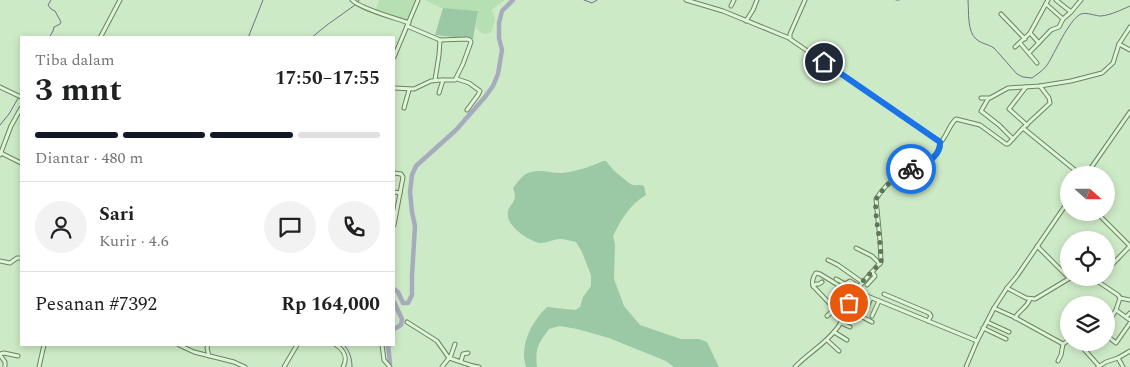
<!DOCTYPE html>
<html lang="id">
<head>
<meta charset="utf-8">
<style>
	:root { --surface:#fff; --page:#f2f2f2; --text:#202124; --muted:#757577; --line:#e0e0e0; --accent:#111827 }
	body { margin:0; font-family:Spectral,serif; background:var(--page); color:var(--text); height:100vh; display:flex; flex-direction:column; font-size:19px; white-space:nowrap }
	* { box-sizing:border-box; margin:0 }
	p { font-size:16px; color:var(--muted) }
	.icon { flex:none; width:28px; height:28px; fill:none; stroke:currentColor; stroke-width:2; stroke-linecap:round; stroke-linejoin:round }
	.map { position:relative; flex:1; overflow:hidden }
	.details { position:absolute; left:20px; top:36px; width:375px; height:310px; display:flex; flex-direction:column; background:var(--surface); border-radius:0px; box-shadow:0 2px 8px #0003 }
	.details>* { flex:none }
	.needle { width:32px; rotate:111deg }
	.tools { position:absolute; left:1060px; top:166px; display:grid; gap:10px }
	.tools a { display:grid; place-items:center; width:55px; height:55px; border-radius:50%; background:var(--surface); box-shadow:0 2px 8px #0003; font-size:25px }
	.pin { position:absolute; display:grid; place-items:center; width:42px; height:42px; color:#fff; margin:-21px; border:2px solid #fff; border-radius:50%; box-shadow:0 1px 5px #0007 }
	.courier { position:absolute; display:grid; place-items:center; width:50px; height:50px; margin:-25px; border:4px solid #1a73e8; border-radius:50%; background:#fff; color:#222; box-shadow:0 1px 6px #0007 }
	.summary em { font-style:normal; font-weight:700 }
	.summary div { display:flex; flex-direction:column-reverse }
	.summary { display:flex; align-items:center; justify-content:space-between; height:85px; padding:0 15px }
	h1 { font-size:32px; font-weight:700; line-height:38px }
	.bar { display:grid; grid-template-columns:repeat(4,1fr); gap:8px 5px; align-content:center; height:60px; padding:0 15px }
	.bar i { height:6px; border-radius:4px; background:var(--line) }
	.bar .on { background:var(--accent) }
	.bar p { grid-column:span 4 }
	.line { display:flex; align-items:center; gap:12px; padding:0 15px; border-top:1px solid var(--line) }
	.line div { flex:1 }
	.round { display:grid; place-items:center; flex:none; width:52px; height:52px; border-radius:26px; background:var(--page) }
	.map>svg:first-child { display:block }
	.farmland { fill:#b6dfb4 }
	.green { fill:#9bc8a5 }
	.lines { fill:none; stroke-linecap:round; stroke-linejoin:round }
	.stream { stroke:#6e738c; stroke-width:1 }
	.river { stroke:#a7abbe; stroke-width:4.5 }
	.minor-casing { stroke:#6b845d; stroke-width:5 }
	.minor { stroke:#def6d8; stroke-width:3 }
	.done { stroke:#62755a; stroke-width:5; stroke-dasharray:0 9 }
	.route { stroke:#1a73e8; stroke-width:6 }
</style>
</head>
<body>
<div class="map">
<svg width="1130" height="367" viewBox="0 0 1130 367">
	<rect width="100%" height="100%" fill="#cdeac6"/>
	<g class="farmland">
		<path d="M379,0H418L409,23L375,11Z"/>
		<path d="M425,0H505L491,10L493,13L495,19L492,30L490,33L483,34L476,28L478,11L441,8Z"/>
	</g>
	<g class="green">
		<path d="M443,8L478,11L473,39L435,35Z"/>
		<path d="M603,161H606C611,168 616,173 623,178C626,180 629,184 633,185C637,186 640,184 644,186L646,195C630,204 621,220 613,236L615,244L614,279L624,306L640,325L675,337L681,339H699L707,342L719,367H674L666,361L656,357L609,338L577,329L560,326L549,329C538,344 535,348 537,367H526C525,363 524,359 524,355C524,336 534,320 547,307L575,310L580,307L583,297L591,286V275L582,252L576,242C571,241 565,239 560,239C554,239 547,243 541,243C530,242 510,228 508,217C506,202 520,205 513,188C517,183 521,177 526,174C537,168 550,173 561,173C575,172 590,167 603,161Z"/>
	</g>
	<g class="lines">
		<g class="stream">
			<path d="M584,0L592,3L597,0"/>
			<path d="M896,0H899"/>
			<path d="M968,0C969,12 967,31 976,39C982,44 988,44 994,48L1017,74L1023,77L1032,78C1037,74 1043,71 1047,65C1054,55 1069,19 1081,14C1087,12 1095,16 1101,16C1111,15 1121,10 1130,6"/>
			<path d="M358,2L359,0"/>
			<path d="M49,38L53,31L54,27L60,24L61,22L55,11L51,9L48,5L51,0"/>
			<path d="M248,38L263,0"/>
			<path d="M311,38L327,25L355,5"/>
			<path d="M0,125L9,114L21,93"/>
			<path d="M344,345C350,351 352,359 352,367"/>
		</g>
		<g class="river">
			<path d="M394,289L398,292L403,303H408L412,295V276L415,226L412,212L410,192L412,175L416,166L456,130L485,97L493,86L498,74L502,50L499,38V23L502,11L513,0"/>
			<path d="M394,302L402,319L401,325L394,329"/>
			<path d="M388,345L390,363L389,367"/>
		</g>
		<g class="minor-casing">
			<g id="minor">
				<path d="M352,0C361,9 395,18 409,23"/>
				<path d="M686,0L723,11L789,38"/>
				<path d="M805,0L790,34V39L939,141L940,143C937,165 913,166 898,176C889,182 881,191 876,199L880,240L881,262L855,291L977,341"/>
				<path d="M1056,0L1071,12L1081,0"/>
				<path d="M1046,4L1063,19"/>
				<path d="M731,6L734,0"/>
				<path d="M1001,14L1025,39"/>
				<path d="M746,21L753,10L757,0"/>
				<path d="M1030,33L1039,43"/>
				<path d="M100,38L120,0"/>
				<path d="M1020,43L1037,63"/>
				<path d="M1119,44L1130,50"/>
				<path d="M1015,47L1030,33L1048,0"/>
				<path d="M1029,53L1051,30L1059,27L1063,19L1071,12"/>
				<path d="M394,57L418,0"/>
				<path d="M457,79L469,83L480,91L478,95L467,110"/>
				<path d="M435,80L439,55L440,40"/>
				<path d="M0,87L21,97"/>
				<path d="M1026,87L1009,109L1027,125"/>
				<path d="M394,88L414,89L431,81L441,80H455L463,64L471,42L470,40L467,39L440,40L407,26"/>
				<path d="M439,93L443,80"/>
				<path d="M981,98H990L1008,88L1040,86L1071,81L1102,73L1113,63L1119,44L1130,27"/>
				<path d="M988,99L981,111L999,125L1013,139"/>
				<path d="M404,108L409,90"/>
				<path d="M1023,128L1050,103L1049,98L1040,86"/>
				<path d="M940,143C947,136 949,125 956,119L980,125L1006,144H1008L1023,128L1081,175"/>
				<path d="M1,153L21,163"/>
				<path d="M0,155L11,126L21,108"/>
				<path d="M394,173L401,174L403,177L394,225"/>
				<path d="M1086,175L1130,112"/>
				<path d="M394,192L400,193"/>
				<path d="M1096,212L1130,246L1106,271"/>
				<path d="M1037,246L1069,278"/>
				<path d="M856,248L872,256L880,264"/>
				<path d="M828,260L838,265L862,282"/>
				<path d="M0,261L10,263L17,258H21"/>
				<path d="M1090,278L1097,281L1100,278"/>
				<path d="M836,279L845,284L850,281L858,286"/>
				<path d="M1097,281L1118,295L1120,298L1116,310L1106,327"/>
				<path d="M867,285L875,276L872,272"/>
				<path d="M813,286L816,284H819L822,282"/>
				<path d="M1007,288L1026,298L1035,299L1070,278"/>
				<path d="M884,294L929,313L931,316L928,321"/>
				<path d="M1120,298L1130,300"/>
				<path d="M994,308L1014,317L1063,344L1069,340"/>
				<path d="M847,309L872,322"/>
				<path d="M866,309L871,298"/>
				<path d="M1116,310L1130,320"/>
				<path d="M845,314L833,307L813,286C812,282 813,277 816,273L820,274L853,294"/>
				<path d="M827,316L835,309"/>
				<path d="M872,316L879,301"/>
				<path d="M1126,317L1130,313"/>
				<path d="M1015,318C1020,309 1026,309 1030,299"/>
				<path d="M407,322L437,341L449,358"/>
				<path d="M987,322L1009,332"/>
				<path d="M841,323L850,327"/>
				<path d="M983,328L1006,339"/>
				<path d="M834,332L847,340"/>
				<path d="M1106,335L1116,343L1130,323"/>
				<path d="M827,340L839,351"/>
				<path d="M1075,342L1082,347L1099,366"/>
				<path d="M179,345L194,352L234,362L245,367"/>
				<path d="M208,345L207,348L209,356"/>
				<path d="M336,345C344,350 348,358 343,367"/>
				<path d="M382,345L384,360L390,367"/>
				<path d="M1082,347L1089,342"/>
				<path d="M0,354L4,353L18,356"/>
				<path d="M0,355L5,362V367"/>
				<path d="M450,358L455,344"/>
				<path d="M1118,358L1123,367"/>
				<path d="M461,361L463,354L468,353"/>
				<path d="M1058,361L1061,355L1063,344"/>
				<path d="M39,367L44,345"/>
				<path d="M284,367L297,345"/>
				<path d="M442,367L449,358C459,361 469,366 479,367"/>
				<path d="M795,367C808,353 827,343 838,327C845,317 848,305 853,294"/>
				<path d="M966,367L977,341L994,308L1007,288L1017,276L1069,200"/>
				<path d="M1098,367L1106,362L1118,358L1130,351"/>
			</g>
		</g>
		<use href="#minor" class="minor"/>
	</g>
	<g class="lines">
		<path class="done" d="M849,303L858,286L881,262C882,241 874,220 876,199C885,186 896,175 911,169"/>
		<path class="route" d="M824,62L940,142C941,157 924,165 911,169"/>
	</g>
</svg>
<div class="tools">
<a><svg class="needle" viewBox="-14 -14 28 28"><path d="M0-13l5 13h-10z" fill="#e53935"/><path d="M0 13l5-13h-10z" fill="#757577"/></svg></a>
<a><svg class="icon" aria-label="locate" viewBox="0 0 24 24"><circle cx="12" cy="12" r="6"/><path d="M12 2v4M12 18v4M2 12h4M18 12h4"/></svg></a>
<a><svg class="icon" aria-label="layers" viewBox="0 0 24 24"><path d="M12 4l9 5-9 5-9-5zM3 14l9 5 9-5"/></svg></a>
</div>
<div class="pin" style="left:849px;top:303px;background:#ea580c"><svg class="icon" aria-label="bag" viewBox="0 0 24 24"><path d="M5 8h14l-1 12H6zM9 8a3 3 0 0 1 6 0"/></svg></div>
<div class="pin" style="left:824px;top:62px;background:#1f2937"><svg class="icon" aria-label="home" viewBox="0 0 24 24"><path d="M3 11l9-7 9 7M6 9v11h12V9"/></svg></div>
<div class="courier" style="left:911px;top:169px"><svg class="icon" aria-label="bike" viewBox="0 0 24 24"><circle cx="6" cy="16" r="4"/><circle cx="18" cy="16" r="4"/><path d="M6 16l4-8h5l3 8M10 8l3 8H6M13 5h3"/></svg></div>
<section class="details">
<div class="summary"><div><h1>3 mnt</h1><p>Tiba dalam</p></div><em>17:50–17:55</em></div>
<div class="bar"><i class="on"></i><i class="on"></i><i class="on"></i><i></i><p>Diantar · 480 m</p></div>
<div class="line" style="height:90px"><a class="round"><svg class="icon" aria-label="person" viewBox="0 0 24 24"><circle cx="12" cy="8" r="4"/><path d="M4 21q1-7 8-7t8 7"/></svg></a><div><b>Sari</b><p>Kurir · 4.6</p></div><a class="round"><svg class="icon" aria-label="chat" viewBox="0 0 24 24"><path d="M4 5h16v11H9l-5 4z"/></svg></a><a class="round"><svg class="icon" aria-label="phone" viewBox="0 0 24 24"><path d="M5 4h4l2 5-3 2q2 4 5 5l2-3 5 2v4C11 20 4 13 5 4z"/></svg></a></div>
<div class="line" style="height:65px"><div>Pesanan #7392</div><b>Rp 164,000</b></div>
</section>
</div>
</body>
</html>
